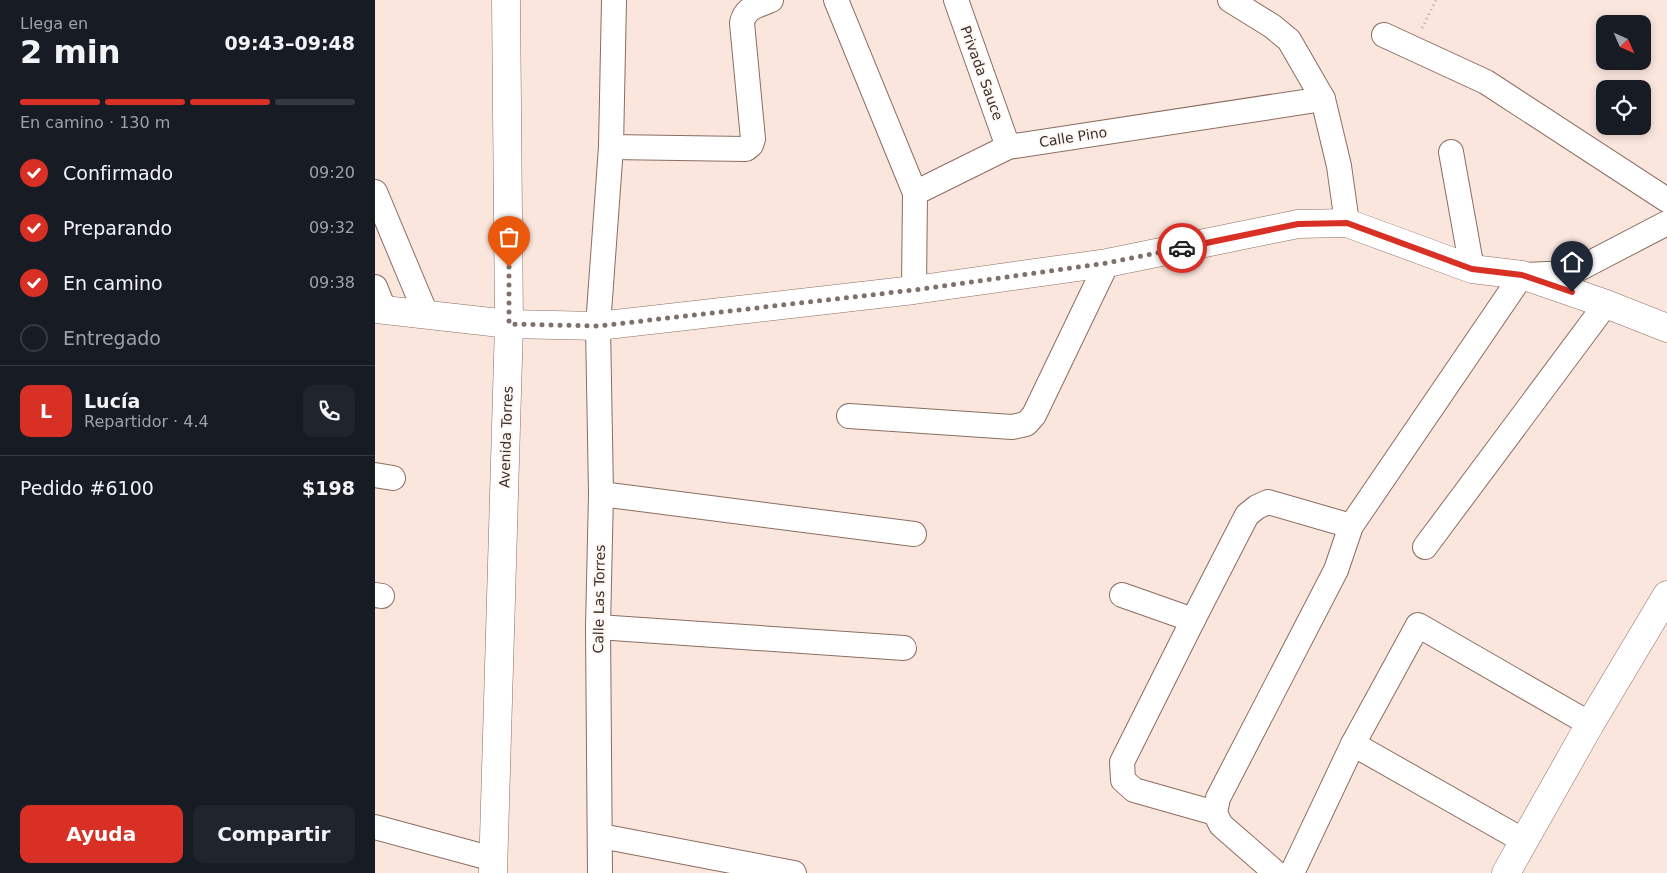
<!DOCTYPE html>
<html lang="es">
<head>
<meta charset="utf-8">
<style>
	:root { --surface:#171b24; --page:#20242c; --text:#f1f3f6; --muted:#9ea1a6; --line:#363941; --accent:#d93025 }
	body { margin:0; font-family:"DejaVu Sans",sans-serif; background:var(--page); color:var(--text); height:100vh; display:flex; flex-direction:column; font-size:19px; white-space:nowrap }
	* { box-sizing:border-box; margin:0 }
	p { font-size:16px; color:var(--muted) }
	.icon { flex:none; width:28px; height:28px; fill:none; stroke:currentColor; stroke-width:2; stroke-linecap:round; stroke-linejoin:round }
	.map { position:relative; flex:1; overflow:hidden }
	.details { display:flex; flex-direction:column; background:var(--surface); width:375px }
	.details>* { flex:none }
	.needle { width:32px; rotate:135deg }
	.buttons { position:absolute; left:1221px; top:15px; display:grid; gap:10px }
	.buttons a { display:grid; place-items:center; width:55px; height:55px; border-radius:10px; background:var(--surface); box-shadow:0 2px 8px #0003; font-size:25px }
	.pin { position:absolute; display:grid; place-items:center; width:42px; height:42px; color:#fff; margin:-51px -21px; border-radius:50% 50% 50% 0; rotate:-45deg; box-shadow:0 0 5px #0007 }
	.pin .icon { rotate:45deg }
	.courier { position:absolute; display:grid; place-items:center; width:50px; height:50px; margin:-25px; border:4px solid #d93025; border-radius:50%; background:#fff; color:#222; box-shadow:0 1px 6px #0007 }
	.overview em { font-style:normal; font-weight:800 }
	.overview div { display:flex; flex-direction:column-reverse }
	.overview { display:flex; align-items:center; justify-content:space-between; height:85px; padding:0 20px }
	h1 { font-size:32px; font-weight:800; line-height:38px }
	.bar { display:grid; grid-template-columns:repeat(4,1fr); gap:8px 5px; align-content:center; height:60px; padding:0 20px }
	.bar i { height:6px; border-radius:4px; background:var(--line) }
	.bar .selected { background:var(--accent) }
	.bar p { grid-column:span 4 }
	.line { display:flex; align-items:center; gap:12px; padding:0 20px; border-top:1px solid var(--line) }
	.line div { flex:1 }
	.round { display:grid; place-items:center; flex:none; width:52px; height:52px; border-radius:10px; background:var(--page) }
	ol { padding:0 20px; list-style:none }
	li { display:flex; align-items:center; gap:15px; height:55px }
	li p { margin-inline-start:auto }
	li .icon { padding:5px; border-radius:50%; background:var(--accent); color:#fff; stroke-width:4 }
	li:last-child { color:var(--muted) }
	li i { width:28px; height:28px; border:2px solid var(--line); border-radius:50% }
	.button { display:flex; gap:10px; margin-top:auto; padding:10px 20px }
	.button a { flex:1; height:58px; border-radius:10px; background:var(--accent); color:#fff; font-size:20px; font-weight:800; line-height:58px; text-align:center }
	.button a+a { background:var(--page); color:var(--text) }
	main { display:flex; flex:1; min-height:0 }
	.map>svg:first-child { display:block }
	.lines { fill:none; stroke-linecap:round; stroke-linejoin:round }
	.minor-casing { stroke:#8b6d60; stroke-width:26 }
	.major-casing { stroke:#8b6d60; stroke-width:29 }
	.path { stroke:#baa8a0; stroke-width:3; stroke-dasharray:1 4; stroke-linecap:butt }
	.minor { stroke:#fff; stroke-width:24 }
	.major { stroke:#fff; stroke-width:28 }
	.done { stroke:#807069; stroke-width:5; stroke-dasharray:0 9 }
	.route { stroke:#d93025; stroke-width:6 }
	.labels { text-anchor:middle; dominant-baseline:central; stroke-width:4; stroke-linejoin:round; paint-order:stroke }
	.street-label { font-size:14px; fill:#3d302a; stroke:#fef7f4 }
</style>
</head>
<body>
<main>
<section class="details">
<div class="overview"><div><h1>2 min</h1><p>Llega en</p></div><em>09:43–09:48</em></div>
<div class="bar"><i class="selected"></i><i class="selected"></i><i class="selected"></i><i></i><p>En camino · 130 m</p></div>
<ol>
<li><svg class="icon" aria-label="check" viewBox="0 0 24 24"><path d="M5 12l5 5 9-10"/></svg>Confirmado<p>09:20</p></li>
<li><svg class="icon" aria-label="check" viewBox="0 0 24 24"><path d="M5 12l5 5 9-10"/></svg>Preparando<p>09:32</p></li>
<li><svg class="icon" aria-label="check" viewBox="0 0 24 24"><path d="M5 12l5 5 9-10"/></svg>En camino<p>09:38</p></li>
<li><i></i>Entregado</li>
</ol>
<div class="line" style="height:90px"><b class="round" style="background:var(--accent);color:#fff">L</b><div><b>Lucía</b><p>Repartidor · 4.4</p></div><a class="round"><svg class="icon" aria-label="phone" viewBox="0 0 24 24"><path d="M5 4h4l2 5-3 2q2 4 5 5l2-3 5 2v4C11 20 4 13 5 4z"/></svg></a></div>
<div class="line" style="height:65px"><div>Pedido #6100</div><b>$198</b></div>
<div class="button"><a>Ayuda</a><a>Compartir</a></div>
</section>
<div class="map">
<svg width="1292" height="873" viewBox="0 0 1292 873">
	<rect width="100%" height="100%" fill="#fbe6dd"/>
	<g class="lines">
		<g class="minor-casing">
			<g id="minor">
				<path d="M461,0L540,193L633,147L948,99"/>
				<path d="M581,0L633,147"/>
				<path d="M855,0L897,26L914,40L948,99L964,166L972,223"/>
				<path d="M1009,35L1111,82L1292,200"/>
				<path d="M236,147L371,149L376,145L378,139L367,23C370,7 383,6 396,0"/>
				<path d="M1076,152L1097,269"/>
				<path d="M0,192L51,314"/>
				<path d="M0,287L9,309"/>
				<path d="M539,290L540,193"/>
				<path d="M474,416L637,427L651,424L659,415L732,263"/>
				<path d="M0,475L18,478"/>
				<path d="M226,494L539,534"/>
				<path d="M1050,547L1231,304"/>
				<path d="M0,595L7,596"/>
				<path d="M747,595L818,620"/>
				<path d="M223,627L529,648"/>
				<path d="M978,744L1149,841"/>
				<path d="M840,813L843,798L961,570L976,526L1147,275L1196,273L1292,223"/>
				<path d="M0,827L118,859"/>
				<path d="M226,836L419,873"/>
				<path d="M225,873L223,627L226,494L223,326L236,147L239,0"/>
				<path d="M901,873L846,825L840,813L759,790L748,780L747,762L818,620L872,515L882,507L893,502L976,526"/>
				<path d="M917,873L978,744L1043,625L1215,724"/>
			</g>
		</g>
		<g class="major-casing">
			<g id="major">
				<path d="M0,309L134,324L223,326L539,290L732,263L923,224L972,223L1097,269L1147,275L1231,304L1292,328"/>
				<path d="M118,873L134,324L131,0"/>
				<path d="M1131,873L1215,724L1292,595"/>
			</g>
		</g>
		<path class="path" d="M1047,28L1061,0"/>
		<use href="#minor" class="minor"/>
		<use href="#major" class="major"/>
	</g>
	<g class="lines">
		<path class="done" d="M134,267V324L223,326L539,290L732,263L807,248"/>
		<path class="route" d="M807,248L923,224L972,223L1097,269L1147,275L1197,292"/>
	</g>
	<g class="labels">
		<g class="street-label">
			<text transform="translate(607 73) rotate(70)">Privada Sauce</text>
			<text transform="translate(698 137) rotate(-9)">Calle Pino</text>
			<text transform="translate(131 437) rotate(-88)">Avenida Torres</text>
			<text transform="translate(224 599) rotate(-89)">Calle Las Torres</text>
		</g>
	</g>
</svg>
<div class="buttons">
<a><svg class="needle" viewBox="-14 -14 28 28"><path d="M0-13l5 13h-10z" fill="#e53935"/><path d="M0 13l5-13h-10z" fill="#9ea1a6"/></svg></a>
<a><svg class="icon" aria-label="locate" viewBox="0 0 24 24"><circle cx="12" cy="12" r="6"/><path d="M12 2v4M12 18v4M2 12h4M18 12h4"/></svg></a>
</div>
<div class="pin" style="left:134px;top:267px;background:#ea580c"><svg class="icon" aria-label="bag" viewBox="0 0 24 24"><path d="M5 8h14l-1 12H6zM9 8a3 3 0 0 1 6 0"/></svg></div>
<div class="pin" style="left:1197px;top:292px;background:#1f2937"><svg class="icon" aria-label="home" viewBox="0 0 24 24"><path d="M3 11l9-7 9 7M6 9v11h12V9"/></svg></div>
<div class="courier" style="left:807px;top:248px"><svg class="icon" aria-label="car" viewBox="0 0 24 24"><path d="M5 17H2v-5l4-1 3-4h7l3 4 3 1v5h-3M9 17h6M6 11h13"/><circle cx="7" cy="17" r="2"/><circle cx="17" cy="17" r="2"/></svg></div>
</div>
</main>
</body>
</html>
